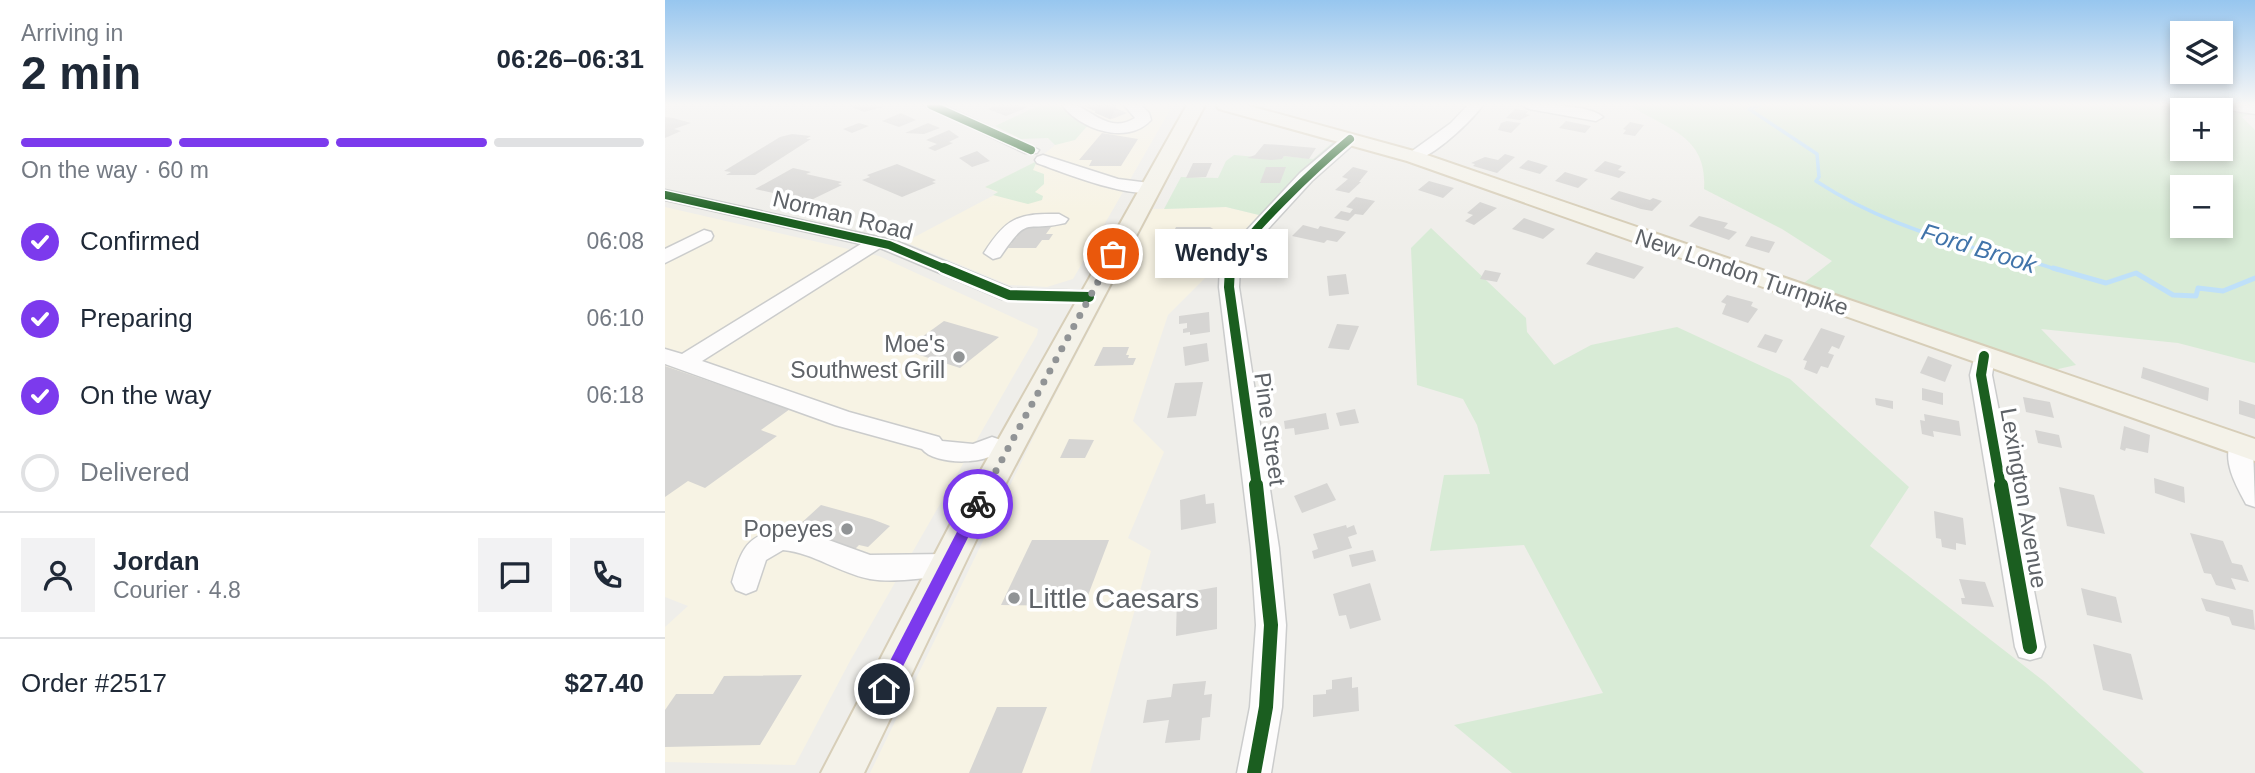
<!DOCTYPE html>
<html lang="en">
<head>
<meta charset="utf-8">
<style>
	:root { --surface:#fff; --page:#f2f2f3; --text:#1f2937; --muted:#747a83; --line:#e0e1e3; --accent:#7c3aed }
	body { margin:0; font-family:Arial,sans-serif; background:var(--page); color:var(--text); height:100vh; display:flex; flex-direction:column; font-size:26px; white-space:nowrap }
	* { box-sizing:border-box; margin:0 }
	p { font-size:23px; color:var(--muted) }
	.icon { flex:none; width:38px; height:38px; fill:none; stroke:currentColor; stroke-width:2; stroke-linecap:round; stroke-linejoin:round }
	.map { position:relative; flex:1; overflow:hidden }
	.details { display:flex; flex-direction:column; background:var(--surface); width:665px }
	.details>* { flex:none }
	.buttons { position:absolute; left:1505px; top:21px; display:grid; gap:14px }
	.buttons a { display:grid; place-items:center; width:63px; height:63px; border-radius:0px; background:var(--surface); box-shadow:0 4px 10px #0003; font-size:35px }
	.pin { position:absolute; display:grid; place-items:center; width:60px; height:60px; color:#fff; margin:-30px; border:4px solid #fff; border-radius:50%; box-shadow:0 2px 7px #0007 }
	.courier { position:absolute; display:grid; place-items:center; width:70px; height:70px; margin:-35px; border:5px solid #7c3aed; border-radius:50%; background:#fff; color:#222; box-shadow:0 2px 9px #0007 }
	.bubble { position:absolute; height:49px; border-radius:0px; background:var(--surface); box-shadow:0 4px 10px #0003; font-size:23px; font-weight:800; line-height:49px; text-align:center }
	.overview em { font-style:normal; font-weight:800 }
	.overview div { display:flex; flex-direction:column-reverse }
	.overview { display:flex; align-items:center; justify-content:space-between; height:119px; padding:0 21px }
	h1 { font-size:46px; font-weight:800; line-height:52px }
	.bar { display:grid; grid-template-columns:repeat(4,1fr); gap:10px 7px; align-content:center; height:84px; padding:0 21px }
	.bar i { height:9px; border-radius:5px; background:var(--line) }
	.bar .on { background:var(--accent) }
	.bar p { grid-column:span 4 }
	.line { display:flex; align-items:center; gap:18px; padding:0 21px; border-top:2px solid var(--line) }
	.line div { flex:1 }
	.round { display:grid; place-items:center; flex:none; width:74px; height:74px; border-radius:0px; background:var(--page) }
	ol { padding:0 21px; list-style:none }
	li { display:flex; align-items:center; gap:21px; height:77px }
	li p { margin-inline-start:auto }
	li .icon { padding:7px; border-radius:50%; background:var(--accent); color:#fff; stroke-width:4 }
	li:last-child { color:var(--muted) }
	li i { width:38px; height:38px; border:4px solid var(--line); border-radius:50% }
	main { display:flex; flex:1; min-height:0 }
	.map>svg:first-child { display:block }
	.commercial { fill:#f7f3e4 }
	.green { fill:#d8ebd6; fill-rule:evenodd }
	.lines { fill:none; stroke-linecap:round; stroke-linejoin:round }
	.stream-far1 { stroke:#bfe0f9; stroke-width:3.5 }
	.stream { stroke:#bfe0f9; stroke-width:5 }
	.building { fill:#d6d5d3 }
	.minor-tunnel { stroke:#cbcbca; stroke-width:17; stroke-dasharray:17 9; stroke-linecap:butt }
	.minor-casing { stroke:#cbcccc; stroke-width:3 }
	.major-casing { stroke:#d7ceb8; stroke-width:4 }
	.minor { fill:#fdfcfc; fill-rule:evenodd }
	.major { fill:#f4f2e9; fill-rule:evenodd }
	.cycleway-far2-casing { stroke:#fff; stroke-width:11 }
	.cycleway-far1-casing { stroke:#fff; stroke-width:15 }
	.cycleway-casing { stroke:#fff; stroke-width:18 }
	.cycleway-far2 { stroke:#1b5e20; stroke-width:8 }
	.cycleway-far1 { stroke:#1b5e20; stroke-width:10 }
	.cycleway { stroke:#1b5e20; stroke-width:14 }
	.route { fill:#7c3aed }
	.done { stroke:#919496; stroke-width:7; stroke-dasharray:0 12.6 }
	.poi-dot { fill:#919496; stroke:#fff; stroke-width:2.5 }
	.labels { text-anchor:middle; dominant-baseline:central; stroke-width:7; stroke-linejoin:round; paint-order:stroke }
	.street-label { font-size:23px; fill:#5f6368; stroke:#fff }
	.poi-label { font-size:23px; fill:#5f6368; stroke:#fff; text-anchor:end }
	.water-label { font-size:24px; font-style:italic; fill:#4174aa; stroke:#fff }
	.near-poi-label { font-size:28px; fill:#5f6368; stroke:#fff; text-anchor:start }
</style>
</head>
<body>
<main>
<section class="details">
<div class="overview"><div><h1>2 min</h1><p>Arriving in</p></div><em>06:26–06:31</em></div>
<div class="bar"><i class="on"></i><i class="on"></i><i class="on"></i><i></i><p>On the way · 60 m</p></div>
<ol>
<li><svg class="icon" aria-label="check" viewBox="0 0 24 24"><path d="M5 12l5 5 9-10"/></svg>Confirmed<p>06:08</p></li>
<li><svg class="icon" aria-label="check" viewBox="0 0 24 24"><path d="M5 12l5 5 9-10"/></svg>Preparing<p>06:10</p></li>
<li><svg class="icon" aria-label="check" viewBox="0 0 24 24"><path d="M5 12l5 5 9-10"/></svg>On the way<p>06:18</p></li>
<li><i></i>Delivered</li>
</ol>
<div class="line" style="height:126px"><a class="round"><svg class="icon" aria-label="person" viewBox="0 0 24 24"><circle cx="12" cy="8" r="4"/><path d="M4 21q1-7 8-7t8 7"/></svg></a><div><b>Jordan</b><p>Courier · 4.8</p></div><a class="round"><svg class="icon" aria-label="chat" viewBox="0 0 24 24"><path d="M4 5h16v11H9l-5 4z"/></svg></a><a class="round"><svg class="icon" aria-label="phone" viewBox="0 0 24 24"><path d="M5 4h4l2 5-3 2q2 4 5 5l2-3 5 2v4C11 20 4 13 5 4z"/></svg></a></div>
<div class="line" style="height:91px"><div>Order #2517</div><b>$27.40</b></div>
</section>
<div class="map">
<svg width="1590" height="773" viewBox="0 0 1590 773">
	<rect width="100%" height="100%" fill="#efeeea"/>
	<g class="commercial">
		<path d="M375,105H501L505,110L408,279L382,287L344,285L240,242L333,193L320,187L381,157L378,155L390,145L388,140L381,138H352L330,126Z"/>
		<path d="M0,207L214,256L373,329L372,335L185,661L130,765L0,762V627L23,606L0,597Z"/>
		<path d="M561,207L594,215L550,268L503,315L468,421L499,452L463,538L486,551L425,773H205L373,428L488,209Z"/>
	</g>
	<g class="green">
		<path d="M375,105H392L424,124L410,140L390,145L383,138L356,139L330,126Z"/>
		<path d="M964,105H1548L1586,111L1588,113L1577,117L1590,130V363L1513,343L1376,329L1411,365L1389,370L1135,286L1167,261L1117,229L1039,189C1043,135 1001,129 964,105ZM1517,110H1556V149H1517ZM1517,187H1556V226H1517Z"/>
		<path d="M667,143H669L645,163L594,215L561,207L499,209L516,177L553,178L561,161L569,155L617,159L619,156L648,159Z"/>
		<path d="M372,161L368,170L379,174V184L370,192L378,196L377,200L363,204L328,195L333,192L320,187Z"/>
		<path d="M766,228L861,318L862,332L889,365L926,345L1012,327L1125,379L1244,487L1205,546L1380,682L1479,773H847L789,725L938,693L859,545L765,551L779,475L825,474L812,425L798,399L752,385L746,248Z"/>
	</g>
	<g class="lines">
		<path class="stream-far1" d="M1095,105L1084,109L1152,154L1154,177L1151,181C1203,215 1260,235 1320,251C1344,257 1369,261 1393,270"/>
		<path class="stream" d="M1388,268L1441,283L1471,273L1508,295L1531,296L1533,288L1558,291L1590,278"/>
	</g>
	<g class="building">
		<path d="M182,105H213L218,107L199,112Z"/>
		<path d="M332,105H354L361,108L341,116L323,109Z"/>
		<path d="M416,105H443L462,113L447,119Z"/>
		<path d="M850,109L863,111L861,114L865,115L855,120L841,118Z"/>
		<path d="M236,113L251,120L234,127L217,121Z"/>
		<path d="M0,117L8,118L26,123L9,129L16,131L0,138Z"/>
		<path d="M842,121L848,122L856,123L846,133L833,130L836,123Z"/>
		<path d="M901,121L926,126L920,133L894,128Z"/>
		<path d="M965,122L979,125L970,136L958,134L961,130L958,129Z"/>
		<path d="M194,123L204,126L187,133L178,129Z"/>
		<path d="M263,123L275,128L259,134L240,133Z"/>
		<path d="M284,130L294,137L284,142L288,143L270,151L263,148L272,144L261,140Z"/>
		<path d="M437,133L473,139L456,166H424L427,160H414Z"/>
		<path d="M127,134L146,136L141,139H146L90,175H61L66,172L59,171L115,137Z"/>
		<path d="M599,144L616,145L651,148L644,159L619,156L617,159L606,160L582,158L590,155Z"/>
		<path d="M312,151L325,161L307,167L294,158Z"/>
		<path d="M840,154L850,157L832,173L808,166L810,164L806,163L820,157L833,160Z"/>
		<path d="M863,160L883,166L875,174L854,168Z"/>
		<path d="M940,161L957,166L953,170L961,172L954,178L929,171Z"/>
		<path d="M528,163H547L541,177L521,178Z"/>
		<path d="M232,164L271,180L267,182L271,183L237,197L197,180L205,177L202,175Z"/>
		<path d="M601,167H621L615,183H595Z"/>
		<path d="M688,167L703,171L694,182H696L684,193L670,190L683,179L677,177Z"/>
		<path d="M128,168L146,172L141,174L177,182L173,184L177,185L144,201L90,189Z"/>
		<path d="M900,172L923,179L913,188L890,181Z"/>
		<path d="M764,181L789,188L778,198L753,190Z"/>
		<path d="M954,191L985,200L988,198L997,201L987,211L976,209L945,199Z"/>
		<path d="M691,197L710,201L698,215L690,214L683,221L669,218L676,211L685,213L688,209L681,207Z"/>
		<path d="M815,202L832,208L809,225L800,221L808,215L802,213Z"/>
		<path d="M1034,216L1063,223L1059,228L1072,232L1064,240L1024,226Z"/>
		<path d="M859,218L890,229L878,239L847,229Z"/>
		<path d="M638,225L653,229L655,226L681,232L672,242L662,240L659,243L627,236Z"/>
		<path d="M359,227H386L381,234H388L384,240H377L371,248H343L347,243H330L334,238H351Z"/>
		<path d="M511,227H545L550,230L543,245L502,244Z"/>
		<path d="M1086,236L1110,242L1104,253L1080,246Z"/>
		<path d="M931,252L957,260L979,267L969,279L921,264Z"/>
		<path d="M820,270L836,273L832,282L815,279Z"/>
		<path d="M681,274L684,294L664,296L662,276Z"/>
		<path d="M1062,295L1088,302L1086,306L1093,309L1083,323L1057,314L1061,304L1056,302Z"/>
		<path d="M544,312L545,332L525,335V332L518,333V329L522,328V323L514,324V316Z"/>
		<path d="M279,321L334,337L295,368L239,350Z"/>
		<path d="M672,324L694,326L684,350L663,348Z"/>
		<path d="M1156,328L1180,336L1174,349L1167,346L1163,353L1169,355L1163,368L1156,366L1152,374L1139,369L1142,361L1138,360Z"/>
		<path d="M1100,334L1118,340L1111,353L1092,347Z"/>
		<path d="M542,343L544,361L520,366L518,347Z"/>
		<path d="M438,347H464L461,355H464L463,358H471L468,365L429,366Z"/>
		<path d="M1263,356L1287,365L1280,382L1255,373Z"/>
		<path d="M0,366L125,409L96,430L112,436L40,488L23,481L0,497Z"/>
		<path d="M1478,367L1544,388L1543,401L1476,378Z"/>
		<path d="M538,382L531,416L502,418L510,383Z"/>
		<path d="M1257,388L1278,393V405L1257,400Z"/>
		<path d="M1358,397L1385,402L1389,418L1361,412Z"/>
		<path d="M1210,398L1228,401V409L1211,405Z"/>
		<path d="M1574,400L1590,405V419L1574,414Z"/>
		<path d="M690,409L694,423L675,426L671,413Z"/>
		<path d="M661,413L664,429L630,435L629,428L620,429L619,421Z"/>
		<path d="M1259,414L1294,421L1296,436L1268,431L1269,437L1257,434L1255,420L1260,421Z"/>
		<path d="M1459,426L1485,435L1483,453L1461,448L1460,451L1455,449Z"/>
		<path d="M1370,430L1394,435L1397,448L1373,443Z"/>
		<path d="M404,439L429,440L420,458H395Z"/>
		<path d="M1489,478L1519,487L1520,503L1490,493Z"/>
		<path d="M662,483L671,500L637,513L629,496Z"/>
		<path d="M1394,487L1429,495L1440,534L1402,526Z"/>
		<path d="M540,494L541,504L549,503L551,523L516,530L515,500Z"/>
		<path d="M156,505L207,519L225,526L203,547L194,545L189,550L152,539L157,534L133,526Z"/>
		<path d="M1269,511L1298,518L1301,545L1291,543V550L1277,547L1276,539L1271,538Z"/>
		<path d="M681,525L682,528L689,525L692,534L683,537L687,548L649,559L647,551L653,549L648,534Z"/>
		<path d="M1525,533L1558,541L1567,563L1577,565L1584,582L1566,578L1571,590L1551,585L1546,574L1539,573Z"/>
		<path d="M367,540H444L419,606L336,605Z"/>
		<path d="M708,550L711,561L687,567L684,555Z"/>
		<path d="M1294,579L1320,582L1329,607L1297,604L1296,598H1300Z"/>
		<path d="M705,583L716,620L685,629L681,615L674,616L668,594Z"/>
		<path d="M552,587V629L511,636L512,594Z"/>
		<path d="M1416,588L1451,597L1457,623L1422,615Z"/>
		<path d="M1536,598L1588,610L1590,630L1567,625L1564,617L1541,611Z"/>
		<path d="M1428,644L1466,654L1478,700L1438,690Z"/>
		<path d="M137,675L95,745L0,747V710L11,694H48L59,676Z"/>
		<path d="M687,677V688L693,687L694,711L648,717V695L661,694V690L667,689V680Z"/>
		<path d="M541,681L539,695L547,694L545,717L537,718L535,740L500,743L504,720L478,723L482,700L506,697L508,684Z"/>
		<path d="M332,707H382L357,773H304Z"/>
	</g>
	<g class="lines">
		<path class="minor-tunnel" d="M433,105L457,115"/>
		<g class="minor-casing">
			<g id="minor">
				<path d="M259,105H278L374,150L372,153H360Z"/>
				<path d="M397,105C402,105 409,104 413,106C433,116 447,132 470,118L459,105H476L484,113L486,120C462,146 415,129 397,105Z"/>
				<path d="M803,105H818C807,120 762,165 743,160L741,157L743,154L786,123Z"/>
				<path d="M857,105C876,105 924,104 938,117L931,121L864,109Z"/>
				<path d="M1550,105L1590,106V114L1557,109Z"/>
				<path d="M685,134L693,139L691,142L647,181L581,253L575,265L574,287L614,548L621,625L617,707L606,773H572L585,707L591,625L586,548L554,287L555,265L566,247L635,173L679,136Z"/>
				<path d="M378,155L453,179L492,184L494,188C479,205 394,171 372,163L370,160L372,157Z"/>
				<path d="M0,190L231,241L347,289L424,291L431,293L434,297L431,301L424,303L337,299L215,248L37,361L184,412L274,437L277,441L308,444L327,437L336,440L339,446C328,466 270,466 257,449L170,425L0,364V349L17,354L196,244L0,200Z"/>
				<path d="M394,214L403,219L400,223C358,233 365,213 335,257L328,259L319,253C341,218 353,213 394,214Z"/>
				<path d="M39,230L46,232L48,236L46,240L0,263V249Z"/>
				<path d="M1319,349L1327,351L1330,356L1327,375L1380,647L1376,657L1365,660L1354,657L1350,647L1305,375L1311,351Z"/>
				<path d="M1576,437L1585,440L1588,446L1590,507L1581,504C1571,486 1556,459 1567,440Z"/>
				<path d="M118,528L147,534L205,555L281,554L291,557L295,565L291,573L281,576C256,578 230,583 205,579C174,573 149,553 118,550L101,560L91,590L81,594L71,590L67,582C77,548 81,536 118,528Z"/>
			</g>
		</g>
		<g class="major-casing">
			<g id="major">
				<path d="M522,105H540L313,536L199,773H156L284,527Z"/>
				<path d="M551,105H581L756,153L1590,439V461L742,161L554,109Z"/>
			</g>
		</g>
		<use href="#minor" class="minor"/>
		<use href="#major" class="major"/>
		<g class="cycleway-far2-casing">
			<g id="cycleway-far2">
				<path d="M266,105L366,150"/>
				<path d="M0,195L224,245L283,270"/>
				<path d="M565,270C568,243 661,159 685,139"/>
			</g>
		</g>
		<g class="cycleway-far1-casing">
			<g id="cycleway-far1">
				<path d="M279,268L344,295L424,297"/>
				<path d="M565,268L564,287L592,487"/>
				<path d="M1319,356L1316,375L1336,487"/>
			</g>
		</g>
		<g class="cycleway-casing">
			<g id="cycleway">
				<path d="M1336,485L1365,647"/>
				<path d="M589,773L601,707L606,625L591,485"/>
			</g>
		</g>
		<use href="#cycleway-far2" class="cycleway-far2"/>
		<use href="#cycleway-far1" class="cycleway-far1"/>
		<use href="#cycleway" class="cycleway"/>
	</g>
	<linearGradient id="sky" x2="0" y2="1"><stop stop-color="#97c6ef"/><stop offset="0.49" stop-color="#f8f7f6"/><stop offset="1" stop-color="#f8f7f6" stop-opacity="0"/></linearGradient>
	<rect width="1590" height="213" fill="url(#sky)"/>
	<path class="route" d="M313,499L320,504L224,694L219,696L213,694L211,689L213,684L308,501Z"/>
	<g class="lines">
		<path class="done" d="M313,504L448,254"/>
	</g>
	<g class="poi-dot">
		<circle cx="294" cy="357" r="7"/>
		<circle cx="182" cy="529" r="7"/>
		<circle cx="349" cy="598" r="7"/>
	</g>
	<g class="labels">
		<g class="street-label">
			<text transform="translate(178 215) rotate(14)">Norman Road</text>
			<text transform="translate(1077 272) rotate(19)">New London Turnpike</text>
			<text transform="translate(605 429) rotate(82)">Pine Street</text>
			<text transform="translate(1359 498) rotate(80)">Lexington Avenue</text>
		</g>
		<g class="poi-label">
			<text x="280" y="344">Moe's<tspan x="280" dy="26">Southwest Grill</tspan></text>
			<text x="168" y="529">Popeyes</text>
		</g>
		<g class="water-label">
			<text transform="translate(1314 248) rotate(17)">Ford Brook</text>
		</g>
		<g class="near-poi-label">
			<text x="363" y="598">Little Caesars</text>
		</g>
	</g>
</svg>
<div class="buttons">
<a><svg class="icon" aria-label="layers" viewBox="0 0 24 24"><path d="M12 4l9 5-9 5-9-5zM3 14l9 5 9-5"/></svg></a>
<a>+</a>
<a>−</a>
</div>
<div class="pin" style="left:448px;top:254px;background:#ea580c"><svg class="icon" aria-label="bag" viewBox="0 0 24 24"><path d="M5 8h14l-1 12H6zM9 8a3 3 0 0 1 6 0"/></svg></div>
<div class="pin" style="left:219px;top:689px;background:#1f2937"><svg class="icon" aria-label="home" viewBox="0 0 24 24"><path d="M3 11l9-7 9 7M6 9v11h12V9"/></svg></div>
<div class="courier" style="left:313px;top:504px"><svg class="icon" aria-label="bike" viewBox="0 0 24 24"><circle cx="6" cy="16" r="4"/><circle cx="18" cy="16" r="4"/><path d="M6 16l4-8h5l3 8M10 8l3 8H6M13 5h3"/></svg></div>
<div class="bubble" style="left:490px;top:229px;width:133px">Wendy's</div>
</div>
</main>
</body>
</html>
